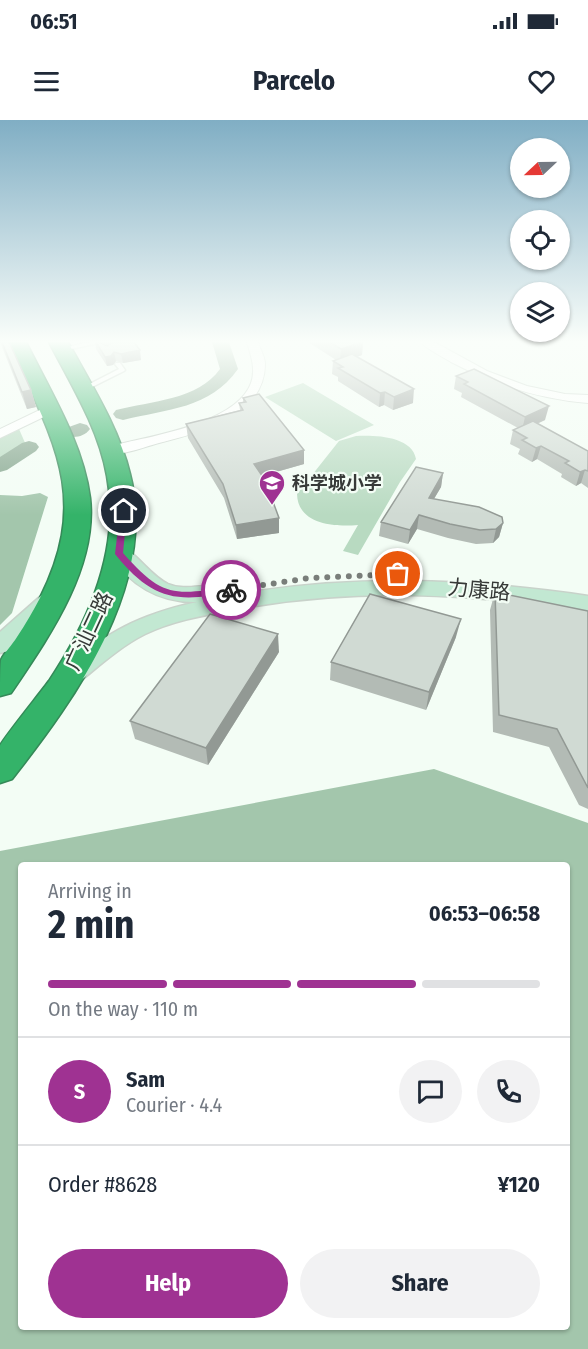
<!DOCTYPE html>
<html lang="en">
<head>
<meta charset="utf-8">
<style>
	:root { --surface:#fff; --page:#f2f2f3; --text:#1f2937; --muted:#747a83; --line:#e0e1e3; --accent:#9f3292 }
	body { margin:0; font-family:"Fira Sans Condensed","Noto Sans SC",sans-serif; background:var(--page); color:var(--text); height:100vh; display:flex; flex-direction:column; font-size:22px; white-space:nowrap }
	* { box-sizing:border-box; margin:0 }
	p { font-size:20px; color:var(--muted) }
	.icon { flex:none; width:33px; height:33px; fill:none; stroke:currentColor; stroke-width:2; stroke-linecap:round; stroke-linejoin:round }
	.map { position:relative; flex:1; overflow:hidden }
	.panel { position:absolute; left:18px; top:742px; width:552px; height:468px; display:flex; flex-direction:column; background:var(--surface); border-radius:6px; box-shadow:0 2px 4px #0004 }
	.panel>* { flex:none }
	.needle { width:39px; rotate:248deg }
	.controls { position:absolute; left:510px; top:18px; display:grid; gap:12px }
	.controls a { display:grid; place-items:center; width:60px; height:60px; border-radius:50%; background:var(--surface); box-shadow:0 2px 4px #0004; font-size:30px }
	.pin { position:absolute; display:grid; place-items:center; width:51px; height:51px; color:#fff; margin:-26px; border:3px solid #fff; border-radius:50%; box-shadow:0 2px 6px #0007 }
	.courier { position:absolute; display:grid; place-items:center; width:60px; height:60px; margin:-30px; border:4px solid #9f3292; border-radius:50%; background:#fff; color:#222; box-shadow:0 2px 8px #0007 }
	.summary em { font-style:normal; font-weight:700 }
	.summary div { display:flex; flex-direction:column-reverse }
	.summary { display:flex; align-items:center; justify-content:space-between; height:102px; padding:0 30px }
	h1 { font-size:39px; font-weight:700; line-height:45px }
	.bar { display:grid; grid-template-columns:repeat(4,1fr); gap:9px 6px; align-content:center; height:72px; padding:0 30px }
	.bar i { height:8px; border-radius:4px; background:var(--line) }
	.bar .current { background:var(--accent) }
	.bar p { grid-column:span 4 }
	.line { display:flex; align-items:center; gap:15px; padding:0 30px; border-top:2px solid var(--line) }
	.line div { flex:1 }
	.round { display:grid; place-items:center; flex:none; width:63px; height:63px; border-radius:32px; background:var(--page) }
	.button { display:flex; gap:12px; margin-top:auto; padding:12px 30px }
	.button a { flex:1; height:69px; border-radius:36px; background:var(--accent); color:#fff; font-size:24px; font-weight:700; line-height:69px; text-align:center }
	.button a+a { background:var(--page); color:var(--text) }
	.status { display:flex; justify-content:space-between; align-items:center; height:42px; padding:0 30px; background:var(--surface); direction:ltr }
	.status svg { height:16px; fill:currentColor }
	header { display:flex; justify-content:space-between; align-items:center; height:78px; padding:0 30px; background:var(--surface); font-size:27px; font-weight:700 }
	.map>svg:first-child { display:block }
	.green { fill:#b8dac1 }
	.forest { fill:#a3c6ac; fill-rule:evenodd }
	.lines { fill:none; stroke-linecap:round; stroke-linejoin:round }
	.river { fill:#85a68e; fill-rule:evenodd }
	.lane-casing { stroke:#c8d2ca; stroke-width:3 }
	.street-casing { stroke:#c8d2ca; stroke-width:2 }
	.secondary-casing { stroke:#c8d2ca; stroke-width:3 }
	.highway-casing { stroke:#358958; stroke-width:3 }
	.lane { fill:#fff; fill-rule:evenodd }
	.street { fill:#fff; fill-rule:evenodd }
	.secondary { fill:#c2e8d2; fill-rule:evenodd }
	.highway { fill:#34b369; fill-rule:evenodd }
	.wall { fill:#b3bbb5 }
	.shaded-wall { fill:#929994 }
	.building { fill:#d0dad3; stroke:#929994; stroke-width:1.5 }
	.route { fill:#9f3292 }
	.done { stroke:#797e7a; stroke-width:6; stroke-dasharray:0 10.8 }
	.labels { text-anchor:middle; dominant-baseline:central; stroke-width:4.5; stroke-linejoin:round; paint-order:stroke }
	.far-poi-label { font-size:18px; font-weight:bold; fill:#373a38; stroke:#f3fdf5; text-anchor:start }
	.street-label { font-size:21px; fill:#373a38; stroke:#f3fdf5 }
</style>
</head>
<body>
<div class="status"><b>06:51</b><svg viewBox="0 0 49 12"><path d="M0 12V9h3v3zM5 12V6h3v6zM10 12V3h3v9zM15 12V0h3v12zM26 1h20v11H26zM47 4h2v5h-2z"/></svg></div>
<header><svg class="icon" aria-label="menu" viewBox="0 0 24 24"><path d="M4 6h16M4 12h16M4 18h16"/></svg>Parcelo<svg class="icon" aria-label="heart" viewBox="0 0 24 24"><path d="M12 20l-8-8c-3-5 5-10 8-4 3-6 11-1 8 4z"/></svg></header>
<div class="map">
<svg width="588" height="1229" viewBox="0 0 588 1229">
	<rect width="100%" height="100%" fill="#f3fdf5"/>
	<g class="green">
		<path d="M303,263L374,305L336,321L265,277Z"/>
		<path d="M19,309L26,325L0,342V318Z"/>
		<path d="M356,316C375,315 412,316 416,339L400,362L358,435L343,431L358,405C335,407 298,405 297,374L339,321Z"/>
	</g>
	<g class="forest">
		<path d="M40,373L48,377L12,493L0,505V375L22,376Z"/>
		<path d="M434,649L588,703V1229H0V731ZM21,746H567V1208H21Z"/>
	</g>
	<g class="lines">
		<g class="river">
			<path d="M212,222H229L238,249C210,289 167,289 123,300L116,298L113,294L116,290C151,281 198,280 220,249Z"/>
			<path d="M80,303L87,305L90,309C84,317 75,318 66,316L63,312L66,308Z"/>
			<path d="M29,321L36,323L39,327L36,331L7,350L0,352V337L22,323Z"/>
		</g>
		<g class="lane-casing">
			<g id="lane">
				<path d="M90,222H103L62,231L59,229Z"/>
				<path d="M116,243H120L125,250L124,251L84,271H80V269L119,249L115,244Z"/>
			</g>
		</g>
		<g class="street-casing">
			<g id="street">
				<path d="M247,222H258C260,229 265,237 265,244C265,296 200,313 159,323C144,327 120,337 105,333L103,330L105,327C142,318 236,305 251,263C256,249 251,236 247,222Z"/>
				<path d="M420,222H434L487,251L527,266L565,274L588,275V283C539,279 495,265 451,242C441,236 429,230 420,222Z"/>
				<path d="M48,286L52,287L54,290L52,293L0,318V309Z"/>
			</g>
		</g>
		<g class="secondary-casing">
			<g id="secondary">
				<path d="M119,426C136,431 149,455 168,464C186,472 207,462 225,467L228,472L226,476C350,454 464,458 588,476V492C471,473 355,467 238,489C206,495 174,500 145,514C121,526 100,545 79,562L70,565L61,562L57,556L61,550C108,512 138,495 197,482C159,483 130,465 108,433L111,428Z"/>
				<path d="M50,472L58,475L61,480L58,485L9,531L0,533V512L42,475Z"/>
			</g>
		</g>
		<g class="highway-casing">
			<g id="highway">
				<path d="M8,222H26C50,271 83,323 90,378C98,448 48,518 11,573L0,576C0,566 0,549 1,540C5,532 12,525 17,517C25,505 33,491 40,478C92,375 51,317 8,222Z"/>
				<path d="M49,222H68C91,264 119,308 130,354C158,463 76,578 12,659L0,663C0,652 0,637 0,626C2,620 41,572 49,561C89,501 121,429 107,356C99,309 71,264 49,222Z"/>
			</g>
		</g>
		<use href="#lane" class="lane"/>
		<use href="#street" class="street"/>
		<use href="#secondary" class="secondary"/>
		<use href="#highway" class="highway"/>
	</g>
	<g class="wall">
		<path d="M0,222H9L31,270L36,287L27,289Z"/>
		<path d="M95,222H99L107,226L104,224L103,222H134L141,240L123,243L116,241L113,245L107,246L96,229Z"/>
		<path d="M308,222H363L362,235L357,237L413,283L393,290L384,285L379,287L338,261V257L332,254L333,241L336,240Z"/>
		<path d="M456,256L545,300L537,304L588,331V368L581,363L576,366L561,357L562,354L537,339L532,342L518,334L520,329L510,324L513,310L518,308L461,277L462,273L454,269Z"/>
		<path d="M243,278L304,344L262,356L279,398V413L237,419L224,378L188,318L186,304L240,290L239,283H243Z"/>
		<path d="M443,353L441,367L434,379L503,403L499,417L493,423L476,424L448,418L417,409L408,424L379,416L381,402Z"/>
		<path d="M495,472L588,491V689L579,685L549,627L493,612L490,490Z"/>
		<path d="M456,517L426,590L330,560L331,542Z"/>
		<path d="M279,532L208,645L135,619L130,601Z"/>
	</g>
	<g class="shaded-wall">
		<path d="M363,222L362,235L340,242L341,229Z"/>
		<path d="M140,230L141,240L123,243L121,234Z"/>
		<path d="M114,232L116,241L113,245L107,246L105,237Z"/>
		<path d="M414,269L413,283L393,290L394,277Z"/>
		<path d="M31,270L36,287L27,289L22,272Z"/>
		<path d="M385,272L384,285L379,287L380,273Z"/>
		<path d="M549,286L545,300L522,310L525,297Z"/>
		<path d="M541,326L537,339L532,342L536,328Z"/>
		<path d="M304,330V344L255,358L254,344Z"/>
		<path d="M585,350L581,363L576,366L580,352Z"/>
		<path d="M443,353L441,367L426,392L429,378Z"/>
		<path d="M419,395L417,409L408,424L410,410Z"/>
		<path d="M279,398V413L237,419L236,405Z"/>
		<path d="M503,403L499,417L493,423L496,409Z"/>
		<path d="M461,499L456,517L426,590L429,572Z"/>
		<path d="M278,514L279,532L208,645L206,628Z"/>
	</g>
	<g class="building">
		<path d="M2,222H9L31,270L22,272Z"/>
		<path d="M96,222H99L107,226L113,222H134L140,230L121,234L114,232L111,236L105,237Z"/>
		<path d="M329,222H362L341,229Z"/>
		<path d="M352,234L414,269L394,277L385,272L380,273L338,248L343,247L333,241Z"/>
		<path d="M474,249L549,286L525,297L464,264L468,262L456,256Z"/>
		<path d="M259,274L304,330L254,344L265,360L279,398L236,405L223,364L186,304L243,290L239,283L246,282L243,278Z"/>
		<path d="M533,301L588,331V351L585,350L580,352L565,343L569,341L541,326L536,328L522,320L527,318L513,310Z"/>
		<path d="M416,347L443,353L429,378L479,387L502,397L503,403L496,409L480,410L450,404L419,395L410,410L381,402Z"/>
		<path d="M495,472L588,491V668L557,609L499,595Z"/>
		<path d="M370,474L461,499L429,572L331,542Z"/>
		<path d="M210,494L278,514L206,628L130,601Z"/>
	</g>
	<linearGradient id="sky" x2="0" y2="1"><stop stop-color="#80aec4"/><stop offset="0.56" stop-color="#fafefa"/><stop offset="1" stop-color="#fafefa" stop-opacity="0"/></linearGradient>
	<rect width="588" height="395" fill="url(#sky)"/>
	<path class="route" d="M124,389L127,391L123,433C163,478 173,475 231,467L235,470L234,471C177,484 152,480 115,434L120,391Z"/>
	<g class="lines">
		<path class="done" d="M231,470L309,458L398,454"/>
	</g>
	<defs>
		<g id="school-pin" transform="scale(1.35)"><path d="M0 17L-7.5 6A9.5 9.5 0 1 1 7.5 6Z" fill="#9f3292" stroke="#f3fdf5"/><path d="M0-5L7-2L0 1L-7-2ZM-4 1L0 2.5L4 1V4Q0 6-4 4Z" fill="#fff"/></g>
	</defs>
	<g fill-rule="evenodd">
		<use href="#school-pin" x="272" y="363"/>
	</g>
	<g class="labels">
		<g class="far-poi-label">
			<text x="292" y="363">科学城小学</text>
		</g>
		<g class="street-label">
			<text transform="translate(479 470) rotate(5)">力康路</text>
			<text transform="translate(89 511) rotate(-65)">广汕二路</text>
		</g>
	</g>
</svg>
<div class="controls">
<a><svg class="needle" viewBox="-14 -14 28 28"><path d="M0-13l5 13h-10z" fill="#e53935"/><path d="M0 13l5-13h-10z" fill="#747a83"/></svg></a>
<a><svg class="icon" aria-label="locate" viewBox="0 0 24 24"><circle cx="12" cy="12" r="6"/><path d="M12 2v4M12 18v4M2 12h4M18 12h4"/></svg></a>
<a><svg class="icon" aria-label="layers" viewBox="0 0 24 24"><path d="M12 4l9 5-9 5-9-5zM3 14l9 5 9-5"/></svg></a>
</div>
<div class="pin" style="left:398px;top:454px;background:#ea580c"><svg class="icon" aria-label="bag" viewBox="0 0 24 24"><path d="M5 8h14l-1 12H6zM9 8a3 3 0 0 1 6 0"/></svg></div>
<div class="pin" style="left:124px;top:391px;background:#1f2937"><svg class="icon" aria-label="home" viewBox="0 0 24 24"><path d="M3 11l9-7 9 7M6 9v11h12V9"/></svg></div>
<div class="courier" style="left:231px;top:470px"><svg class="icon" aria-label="bike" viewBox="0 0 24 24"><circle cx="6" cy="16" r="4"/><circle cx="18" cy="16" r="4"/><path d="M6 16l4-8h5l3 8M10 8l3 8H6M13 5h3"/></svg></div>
<section class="panel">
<div class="summary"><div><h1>2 min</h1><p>Arriving in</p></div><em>06:53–06:58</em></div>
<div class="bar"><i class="current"></i><i class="current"></i><i class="current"></i><i></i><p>On the way · 110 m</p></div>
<div class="line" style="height:108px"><b class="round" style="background:var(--accent);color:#fff">S</b><div><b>Sam</b><p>Courier · 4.4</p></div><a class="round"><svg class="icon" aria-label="chat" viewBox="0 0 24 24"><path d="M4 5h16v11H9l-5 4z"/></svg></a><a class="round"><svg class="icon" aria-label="phone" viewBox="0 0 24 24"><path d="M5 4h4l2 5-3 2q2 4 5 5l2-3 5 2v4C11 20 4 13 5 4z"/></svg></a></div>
<div class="line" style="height:78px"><div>Order #8628</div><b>¥120</b></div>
<div class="button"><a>Help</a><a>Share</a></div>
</section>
</div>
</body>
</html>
